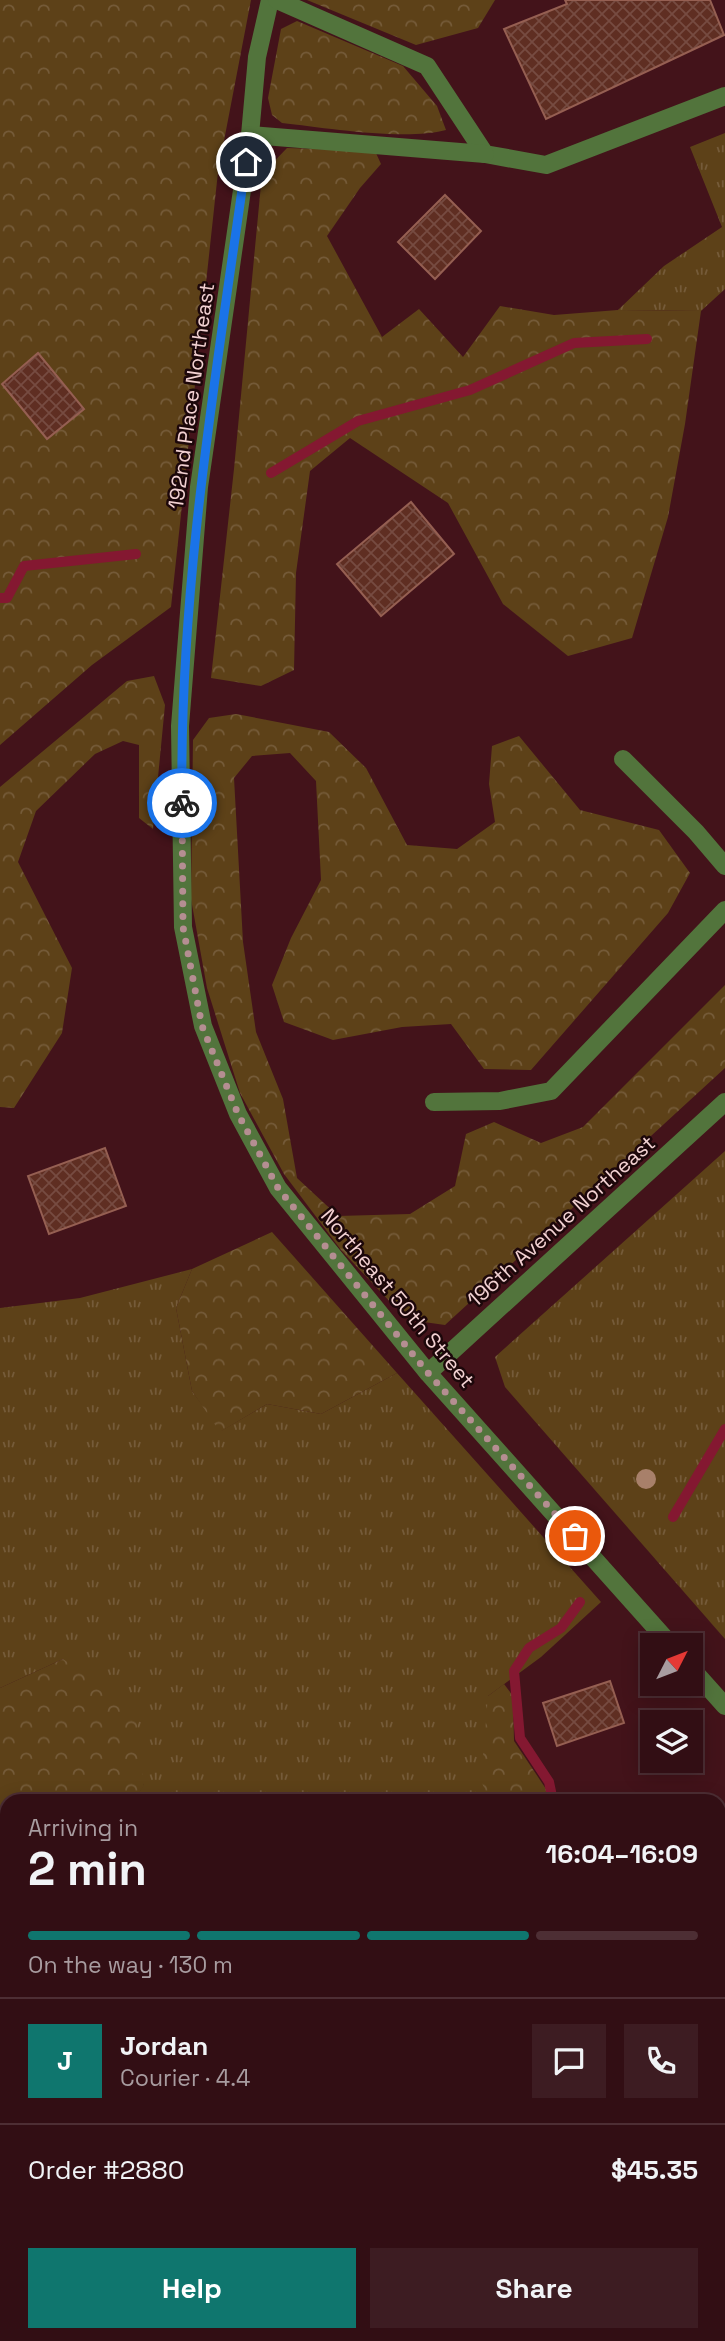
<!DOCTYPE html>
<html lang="en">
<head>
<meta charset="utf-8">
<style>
	:root { --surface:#320e14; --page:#3d1c22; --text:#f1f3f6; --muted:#a89ca0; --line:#4d2e34; --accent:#0f766e }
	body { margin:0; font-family:"Space Grotesk",sans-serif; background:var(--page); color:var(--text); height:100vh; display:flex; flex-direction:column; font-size:26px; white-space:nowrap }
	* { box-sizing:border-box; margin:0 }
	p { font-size:23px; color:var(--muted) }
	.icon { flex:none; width:38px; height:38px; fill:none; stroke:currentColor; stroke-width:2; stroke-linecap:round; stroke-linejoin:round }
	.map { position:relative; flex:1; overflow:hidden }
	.sheet { position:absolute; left:0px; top:1794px; width:726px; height:548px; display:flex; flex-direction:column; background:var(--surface); border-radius:21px 21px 0 0; box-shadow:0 4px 18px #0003,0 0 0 2px var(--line) }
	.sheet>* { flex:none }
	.needle { width:46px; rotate:48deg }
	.fabs { position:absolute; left:640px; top:1633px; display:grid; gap:14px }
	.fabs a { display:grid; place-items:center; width:63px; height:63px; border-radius:0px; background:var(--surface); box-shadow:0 4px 18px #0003,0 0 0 2px var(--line); font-size:35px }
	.pin { position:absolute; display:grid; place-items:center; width:60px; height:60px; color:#fff; margin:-30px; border:4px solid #fff; border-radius:50%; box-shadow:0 2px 7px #0007 }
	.courier { position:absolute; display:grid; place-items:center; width:70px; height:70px; margin:-35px; border:5px solid #1a73e8; border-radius:50%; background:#fff; color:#222; box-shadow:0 2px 9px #0007 }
	.head em { font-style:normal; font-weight:600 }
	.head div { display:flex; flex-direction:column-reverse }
	.head { display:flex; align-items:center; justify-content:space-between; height:119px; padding:0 28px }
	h1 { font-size:46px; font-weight:600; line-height:52px }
	.bar { display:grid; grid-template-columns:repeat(4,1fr); gap:10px 7px; align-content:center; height:84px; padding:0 28px }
	.bar i { height:9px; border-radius:5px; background:var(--line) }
	.bar .current { background:var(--accent) }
	.bar p { grid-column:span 4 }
	.line { display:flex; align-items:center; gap:18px; padding:0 28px; border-top:2px solid var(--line) }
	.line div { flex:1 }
	.round { display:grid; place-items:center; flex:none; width:74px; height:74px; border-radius:0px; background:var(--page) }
	.primary-button { display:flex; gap:14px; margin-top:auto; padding:14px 28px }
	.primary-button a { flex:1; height:80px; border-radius:0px; background:var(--accent); color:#fff; font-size:28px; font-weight:600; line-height:80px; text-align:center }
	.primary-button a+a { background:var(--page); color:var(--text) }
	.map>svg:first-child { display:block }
	.grass { fill:url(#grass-tufts) }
	.forest { fill:url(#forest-crowns) }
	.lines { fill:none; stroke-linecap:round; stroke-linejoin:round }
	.stream { stroke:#841831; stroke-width:10 }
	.building { fill:url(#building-cross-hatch); stroke:#955f52; stroke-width:2 }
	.minor { stroke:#52743c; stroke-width:18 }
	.tree { fill:#a8806a }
	.done { stroke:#b58e92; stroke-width:7; stroke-dasharray:0 12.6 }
	.route { stroke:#1a73e8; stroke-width:9 }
	.labels { text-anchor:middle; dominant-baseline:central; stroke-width:5; stroke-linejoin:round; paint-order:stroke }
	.street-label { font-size:21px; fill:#f2d1d2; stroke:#1c070a }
</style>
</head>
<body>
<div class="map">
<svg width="725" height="2341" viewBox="0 0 725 2341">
	<defs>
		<pattern id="grass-tufts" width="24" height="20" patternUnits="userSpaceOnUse" patternTransform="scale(1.75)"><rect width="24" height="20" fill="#5d4118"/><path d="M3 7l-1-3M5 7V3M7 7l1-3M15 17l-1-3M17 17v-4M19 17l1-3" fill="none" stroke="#755b39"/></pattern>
		<pattern id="forest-crowns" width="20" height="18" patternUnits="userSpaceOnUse" patternTransform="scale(1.75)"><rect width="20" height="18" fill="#5d4118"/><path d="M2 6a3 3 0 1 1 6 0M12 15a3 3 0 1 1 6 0" fill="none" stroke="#755b39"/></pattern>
		<pattern id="building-cross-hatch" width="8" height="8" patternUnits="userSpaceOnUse" patternTransform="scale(1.75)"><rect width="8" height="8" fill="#5f2e22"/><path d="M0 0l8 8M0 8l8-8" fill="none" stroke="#764b41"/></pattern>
	</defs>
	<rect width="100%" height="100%" fill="#43131a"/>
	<g class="grass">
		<path d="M725,133V289L701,311L618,310L664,266L722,227L690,147Z"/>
		<path d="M725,1151V1639L505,1387L495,1357Z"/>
		<path d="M192,1269L176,1308L192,1391L221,1431L267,1404L321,1414L397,1373L601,1602L541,1657L488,1696L490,1801H133L144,1785L63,1659L0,1688V1308L80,1298Z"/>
		<path d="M725,1846V2341H675L676,2335L719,2334V1849Z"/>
		<path d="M7,1923V2196L0,2149V1943Z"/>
		<path d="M112,2335H581L580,2341H116Z"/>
	</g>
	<g class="forest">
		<path d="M0,0H251L218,172L171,607L92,665L0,745Z"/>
		<path d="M307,0H495L478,28L416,45Z"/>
		<path d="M297,21L403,66L437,106L446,130C405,141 327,128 282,123L272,115L268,98L281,29Z"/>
		<path d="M287,148L375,151L381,164L360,188L327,236L382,337L419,309L463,357L500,306L554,315L618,310L701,311L685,424L668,517L632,638L568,656L503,604L448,503L350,438L310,471L296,573L294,670L261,686L211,678L234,469L262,174Z"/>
		<path d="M154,676L165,705L153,829L139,818V745L123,741L95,754L36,811L18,862L72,968L62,1033L14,1108L0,1107V787L127,681Z"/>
		<path d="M236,714L329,732L366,768L407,845L457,849L495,822L489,784L492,746L519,736L580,810L659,830L690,873L668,913L531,1070L484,1069L451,1024L402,1027L333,1040L284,1022L272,985L291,938L321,880L316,781L290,753L252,756L234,778L243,942L256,1032L283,1099L297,1178L338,1216L410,1214L455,1186L466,1134L494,1122L541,1143L583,1127L725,985V1068L445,1325L424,1322L393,1305L341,1250L284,1174L240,1093L207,988L191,899L193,740L209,718Z"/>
		<path d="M272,1232L397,1373L321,1414L267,1404L220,1432L192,1391L176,1308L192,1269Z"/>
		<path d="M63,1659L136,1709L144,1786L133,1801H7V1923L0,1943V1688Z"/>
		<path d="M504,1684L513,1696L514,1741L554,1801H490L481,1781L488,1696Z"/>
		<path d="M0,2149L7,2196V2334L112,2335L116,2341H0Z"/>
		<path d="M581,2335V2334L676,2335L675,2341H580Z"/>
	</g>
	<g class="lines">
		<g class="stream">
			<path d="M271,473L358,421L470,390L574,343L647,339"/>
			<path d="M0,598H7L24,566L136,554"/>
			<path d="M673,1517L725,1429"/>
			<path d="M553,1801L549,1782L520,1738L514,1671L529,1648L561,1628L580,1602"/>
			<path d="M622,2334L623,2341"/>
		</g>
	</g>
	<g class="building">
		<path d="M565,0H710L724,35L546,119L504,29L567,4Z"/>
		<path d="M445,195L481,231L435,279L398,242Z"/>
		<path d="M38,353L84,409L47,439L2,384Z"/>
		<path d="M411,502L454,554L381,616L337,564Z"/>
		<path d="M105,1148L126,1206L49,1234L28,1176Z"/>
		<path d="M610,1681L624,1723L557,1746L543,1703Z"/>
	</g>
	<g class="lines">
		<g class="minor">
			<path d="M270,0L257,57L250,135L199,487L180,726L183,927L203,1026L238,1114L278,1188L428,1373L671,1645"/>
			<path d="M277,0L427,66L485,154L546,165L725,96"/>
			<path d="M250,135L485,154"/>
			<path d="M623,759L696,832L725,866"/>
			<path d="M434,1102L500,1101L551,1091L725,910"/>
			<path d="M428,1373L725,1102"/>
			<path d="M691,1668L725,1706"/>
			<path d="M719,1822L725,1819"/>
		</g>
	</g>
	<circle class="tree" cx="646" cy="1479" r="10"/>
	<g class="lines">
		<path class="done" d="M182,803L183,927L202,1026L238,1114L278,1188L428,1373L575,1536"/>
		<path class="route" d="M182,803C179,588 216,375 246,162"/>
	</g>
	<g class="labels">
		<g class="street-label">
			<text transform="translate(191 396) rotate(-82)">192nd Place Northeast</text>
			<text transform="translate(561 1221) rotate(-42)">196th Avenue Northeast</text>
			<text transform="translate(398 1298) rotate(50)">Northeast 50th Street</text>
		</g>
	</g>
</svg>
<div class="fabs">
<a><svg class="needle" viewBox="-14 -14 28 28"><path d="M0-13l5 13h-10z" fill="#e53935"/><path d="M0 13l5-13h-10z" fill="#a89ca0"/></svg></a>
<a><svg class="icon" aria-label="layers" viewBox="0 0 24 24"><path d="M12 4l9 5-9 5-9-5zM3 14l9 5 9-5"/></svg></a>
</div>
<div class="pin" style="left:575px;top:1536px;background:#ea580c"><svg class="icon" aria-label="bag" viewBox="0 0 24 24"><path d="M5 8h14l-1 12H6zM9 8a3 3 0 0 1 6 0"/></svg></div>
<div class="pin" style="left:246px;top:162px;background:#1f2937"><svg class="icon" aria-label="home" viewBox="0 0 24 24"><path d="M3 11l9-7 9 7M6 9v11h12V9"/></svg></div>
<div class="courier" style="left:182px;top:803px"><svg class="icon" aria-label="bike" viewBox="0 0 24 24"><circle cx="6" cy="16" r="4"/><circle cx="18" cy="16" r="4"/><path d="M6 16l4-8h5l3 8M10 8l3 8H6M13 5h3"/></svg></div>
<section class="sheet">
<div class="head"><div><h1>2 min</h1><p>Arriving in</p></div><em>16:04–16:09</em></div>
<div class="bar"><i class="current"></i><i class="current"></i><i class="current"></i><i></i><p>On the way · 130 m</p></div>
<div class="line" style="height:126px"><b class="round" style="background:var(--accent);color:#fff">J</b><div><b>Jordan</b><p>Courier · 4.4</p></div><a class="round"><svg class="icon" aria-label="chat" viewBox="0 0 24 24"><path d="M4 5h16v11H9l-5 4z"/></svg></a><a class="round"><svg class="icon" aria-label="phone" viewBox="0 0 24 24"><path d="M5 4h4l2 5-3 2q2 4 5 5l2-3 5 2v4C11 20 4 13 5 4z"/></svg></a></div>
<div class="line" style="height:91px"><div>Order #2880</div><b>$45.35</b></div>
<div class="primary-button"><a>Help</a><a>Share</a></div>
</section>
</div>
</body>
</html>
